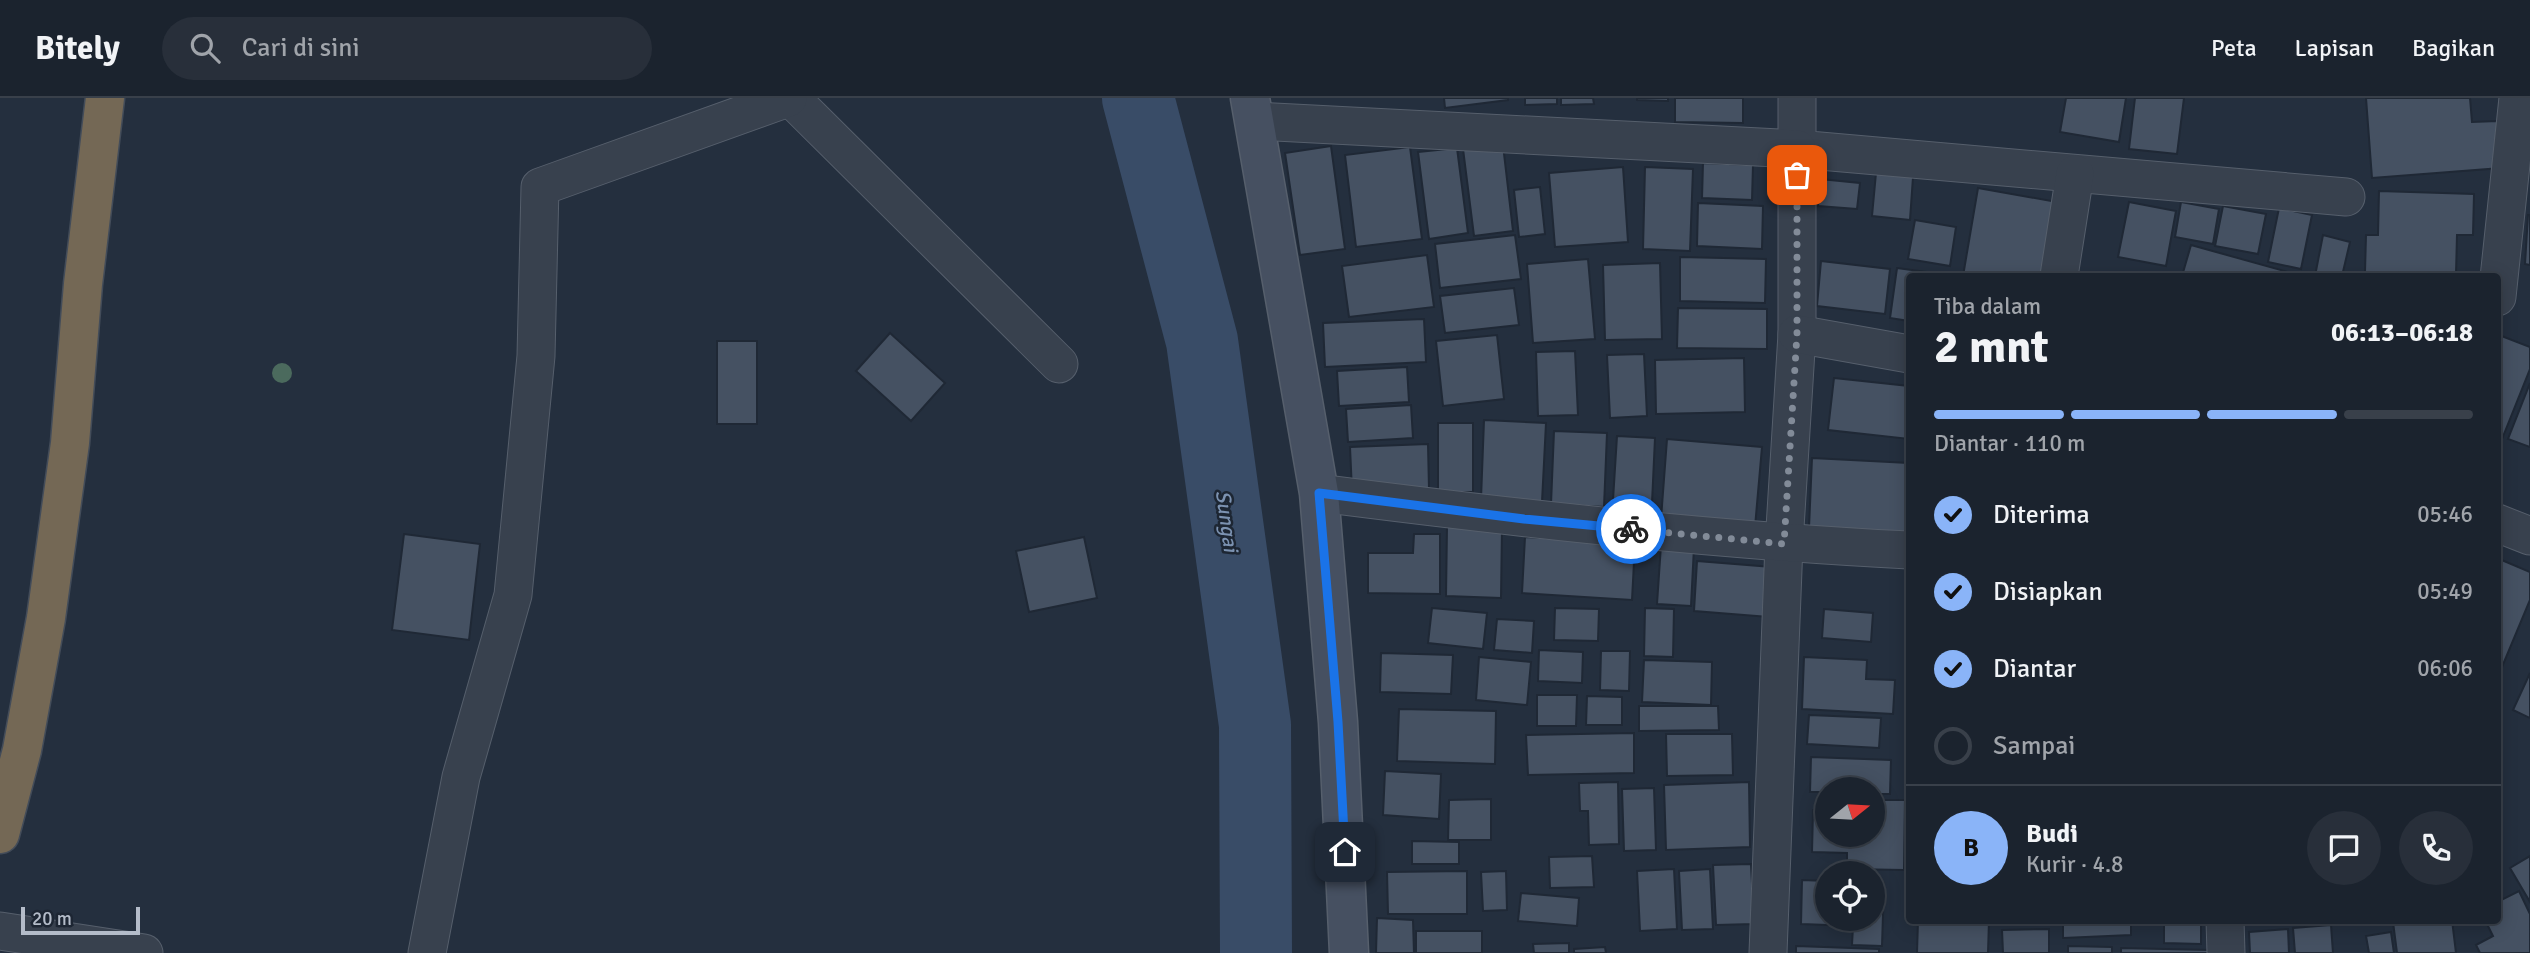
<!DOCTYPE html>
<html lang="id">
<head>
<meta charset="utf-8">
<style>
	:root { --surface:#1b232e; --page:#282f3a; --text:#f1f3f6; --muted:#a0a4aa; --line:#39404a; --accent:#8ab4f8 }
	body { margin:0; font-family:Signika,sans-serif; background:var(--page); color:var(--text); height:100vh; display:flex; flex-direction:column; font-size:26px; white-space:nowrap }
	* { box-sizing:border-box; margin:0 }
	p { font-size:23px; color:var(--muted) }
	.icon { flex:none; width:38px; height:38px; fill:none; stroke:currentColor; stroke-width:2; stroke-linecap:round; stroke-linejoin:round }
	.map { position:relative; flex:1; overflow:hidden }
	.side { position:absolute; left:1906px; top:175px; width:595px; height:651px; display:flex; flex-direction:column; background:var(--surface); border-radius:7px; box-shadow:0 4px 18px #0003,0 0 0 2px var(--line) }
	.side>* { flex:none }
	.needle { width:46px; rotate:72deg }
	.fabs { position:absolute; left:1815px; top:679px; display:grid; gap:14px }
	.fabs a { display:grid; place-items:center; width:70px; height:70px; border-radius:50%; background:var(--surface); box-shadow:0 4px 18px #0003,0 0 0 2px var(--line); font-size:35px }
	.scale { position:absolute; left:21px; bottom:18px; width:119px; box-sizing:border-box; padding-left:7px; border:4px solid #b4bcc9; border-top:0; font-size:19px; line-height:24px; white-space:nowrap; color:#b4bcc9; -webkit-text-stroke:5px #1d2633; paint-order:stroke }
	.pin { position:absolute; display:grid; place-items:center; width:60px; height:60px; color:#fff; margin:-30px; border-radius:14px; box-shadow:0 4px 10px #0006 }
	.courier { position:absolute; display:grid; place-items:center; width:70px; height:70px; margin:-35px; border:5px solid #1a73e8; border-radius:50%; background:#fff; color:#222; box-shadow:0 2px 9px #0007 }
	.headline em { font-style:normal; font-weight:800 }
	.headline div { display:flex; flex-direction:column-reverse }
	.headline { display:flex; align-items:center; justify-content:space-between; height:119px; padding:0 28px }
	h1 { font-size:46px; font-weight:800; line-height:52px }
	.bar { display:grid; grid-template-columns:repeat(4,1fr); gap:10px 7px; align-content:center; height:84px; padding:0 28px }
	.bar i { height:9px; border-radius:5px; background:var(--line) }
	.bar .on { background:var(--accent) }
	.bar p { grid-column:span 4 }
	.line { display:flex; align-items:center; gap:18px; padding:0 28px; border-top:2px solid var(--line) }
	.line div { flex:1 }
	.round { display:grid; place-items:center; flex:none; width:74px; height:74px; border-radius:37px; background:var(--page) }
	ol { padding:0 28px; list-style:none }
	li { display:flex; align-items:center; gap:21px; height:77px }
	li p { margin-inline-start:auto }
	li .icon { padding:7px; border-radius:50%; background:var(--accent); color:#111; stroke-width:4 }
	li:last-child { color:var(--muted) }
	li i { width:38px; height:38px; border:4px solid var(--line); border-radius:50% }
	header { display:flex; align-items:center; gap:42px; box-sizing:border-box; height:98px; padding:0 35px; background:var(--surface); border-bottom:2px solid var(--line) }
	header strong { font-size:33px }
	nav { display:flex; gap:38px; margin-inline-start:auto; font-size:24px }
	.search { width:490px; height:63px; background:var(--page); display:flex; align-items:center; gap:18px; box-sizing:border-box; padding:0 24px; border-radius:38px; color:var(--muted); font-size:26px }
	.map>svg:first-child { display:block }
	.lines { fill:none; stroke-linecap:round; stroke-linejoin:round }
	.river { stroke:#394c67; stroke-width:72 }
	.building { fill:#455162; stroke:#1f2835; stroke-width:2 }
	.street-casing { stroke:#565f6c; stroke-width:39 }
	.secondary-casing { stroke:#565f6c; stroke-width:41 }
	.highway-casing { stroke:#434c59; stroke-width:41 }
	.street { stroke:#38414e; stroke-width:37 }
	.secondary { stroke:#465061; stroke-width:38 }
	.highway { stroke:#746855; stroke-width:38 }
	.tree { fill:#4b6a5d }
	.done { stroke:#828b98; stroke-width:7; stroke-dasharray:0 12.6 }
	.route { stroke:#1a73e8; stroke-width:9 }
	.labels { text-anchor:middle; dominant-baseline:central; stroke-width:5; stroke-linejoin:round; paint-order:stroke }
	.water-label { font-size:21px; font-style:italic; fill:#7c92b1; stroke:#1d2633 }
</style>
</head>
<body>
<header>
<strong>Bitely</strong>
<div class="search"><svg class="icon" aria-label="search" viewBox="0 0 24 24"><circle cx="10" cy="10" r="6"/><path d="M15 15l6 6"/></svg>Cari di sini</div>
<nav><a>Peta</a><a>Lapisan</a><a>Bagikan</a></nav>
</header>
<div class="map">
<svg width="2530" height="855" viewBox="0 0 2530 855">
	<rect width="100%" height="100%" fill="#242f3e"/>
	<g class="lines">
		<path class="river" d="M1138,0L1202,243L1255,627L1256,855"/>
	</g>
	<g class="building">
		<path d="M1444,0H1508V2L1445,10Z"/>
		<path d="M1525,0H1557V6L1525,7Z"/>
		<path d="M1561,0H1593L1594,6L1561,7Z"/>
		<path d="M1637,0H1668V3L1637,2Z"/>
		<path d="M1675,0H1743V25L1675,24Z"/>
		<path d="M2066,0H2126L2119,44L2060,34Z"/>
		<path d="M2135,0H2184L2177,56L2129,51Z"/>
		<path d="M2366,0H2470L2472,24L2498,23L2501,70L2372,80Z"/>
		<path d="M1503,47L1513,133L1474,138L1463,51Z"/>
		<path d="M1331,48L1345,151L1300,157L1285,55Z"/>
		<path d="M1410,49L1422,141L1356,149L1345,57Z"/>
		<path d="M1457,50L1468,135L1429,141L1418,54Z"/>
		<path d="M1703,65L1753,67L1752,102L1702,100Z"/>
		<path d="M1623,69L1628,144L1555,149L1549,75Z"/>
		<path d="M1645,69L1693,71L1690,153L1643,151Z"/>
		<path d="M1876,75L1913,79L1910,122L1872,118Z"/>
		<path d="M1820,81L1860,85L1857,111L1818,108Z"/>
		<path d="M1540,89L1545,136L1519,139L1514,92Z"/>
		<path d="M1978,90L2057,104L2044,178H1963Z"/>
		<path d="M2379,93L2474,96L2473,137H2457L2456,176L2365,174L2366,137H2378Z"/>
		<path d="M2129,104L2176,113L2166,168L2118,159Z"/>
		<path d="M2181,104L2219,111L2213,146L2175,139Z"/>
		<path d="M1698,105L1763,108L1762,151L1697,148Z"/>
		<path d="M2223,108L2266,116L2258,156L2215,148Z"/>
		<path d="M2279,110L2312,117L2301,171L2268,164Z"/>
		<path d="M2528,117H2530V167L2525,166Z"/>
		<path d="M1915,122L1956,129L1950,168L1908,161Z"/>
		<path d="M1515,137L1521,181L1440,190L1435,146Z"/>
		<path d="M2323,137L2350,144L2342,178H2315Z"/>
		<path d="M2191,147L2295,176V178H2182Z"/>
		<path d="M1427,157L1434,209L1349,219L1342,168Z"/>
		<path d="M1680,159L1766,161L1765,205L1680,203Z"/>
		<path d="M1588,161L1595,241L1533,245L1527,166Z"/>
		<path d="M1821,163L1890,171L1885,216L1817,208Z"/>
		<path d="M1660,165L1662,241L1605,242L1603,167Z"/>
		<path d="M1897,170L1956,178H1909V223L1890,220Z"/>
		<path d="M1514,190L1519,227L1445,235L1440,198Z"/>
		<path d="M1678,210L1767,211V251L1677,250Z"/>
		<path d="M1424,221L1426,264L1325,269L1323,225Z"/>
		<path d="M890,235L945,285L911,323L856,273Z"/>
		<path d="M1497,237L1504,301L1443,308L1436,243Z"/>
		<path d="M2499,237L2530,249V271L2502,341L2497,339Z"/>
		<rect x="717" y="243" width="40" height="83"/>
		<path d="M1575,253L1578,317L1538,318L1536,254Z"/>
		<path d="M1644,256L1647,318L1610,320L1607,257Z"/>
		<path d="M1744,260L1745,314L1656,316L1655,262Z"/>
		<path d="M1407,269L1409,304L1339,308L1337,273Z"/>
		<path d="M1834,280L1909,288V341L1828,332Z"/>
		<path d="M2530,285V349L2508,341Z"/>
		<path d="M1411,307L1413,340L1348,344L1346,311Z"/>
		<path d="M1484,322L1546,325L1542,404L1481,401Z"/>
		<rect x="1438" y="325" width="35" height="69"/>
		<path d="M1554,333L1607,335L1604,409L1551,406Z"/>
		<path d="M1617,338L1655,340L1652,405L1613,402Z"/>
		<path d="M1667,341L1762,349L1755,429L1661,421Z"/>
		<path d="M1428,346L1429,391L1352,393L1350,349Z"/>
		<path d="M1812,360L1909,365V435L1809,430Z"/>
		<path d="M1447,428L1502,429L1501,500L1446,498Z"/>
		<path d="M404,436L480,446L469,542L392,532Z"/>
		<path d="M1414,436H1440V496L1368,495V455H1413Z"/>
		<path d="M1084,439L1097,500L1029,514L1016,453Z"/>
		<path d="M1525,439L1635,445L1632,502L1522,495Z"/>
		<path d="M1661,447L1694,449L1691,508L1657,506Z"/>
		<path d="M2497,460L2530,474V502L2497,581Z"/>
		<path d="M1697,463L1772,469L1769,519L1694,513Z"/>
		<path d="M1432,510L1487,515L1483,551L1428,545Z"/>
		<path d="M1555,510L1599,511L1598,543L1554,542Z"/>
		<path d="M1645,510L1674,511L1673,559L1644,558Z"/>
		<path d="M1824,511L1873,515L1871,544L1822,540Z"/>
		<path d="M1497,521L1534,523L1532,555L1494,552Z"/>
		<path d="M1539,552L1583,554L1582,585L1538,583Z"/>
		<path d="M1601,553H1630L1629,593L1600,592Z"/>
		<path d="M1381,555L1453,557L1451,596L1380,594Z"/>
		<path d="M1479,559L1531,564L1527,607L1476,602Z"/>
		<path d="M1804,559L1867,562L1866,581L1895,582L1893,616L1802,611Z"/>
		<path d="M1644,562L1712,564L1711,607L1642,604Z"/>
		<path d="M2530,575V620L2513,612Z"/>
		<path d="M1537,597H1577L1576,628H1537Z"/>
		<path d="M1587,598L1622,599V627H1586Z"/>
		<path d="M1639,608H1718L1719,632L1639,633Z"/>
		<path d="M1399,611L1496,613L1495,666L1397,663Z"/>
		<path d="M1809,617L1881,620L1879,650L1807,646Z"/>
		<path d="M1634,635V675L1528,677L1526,637Z"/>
		<path d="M1666,636H1732L1733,677L1667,678Z"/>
		<path d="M1811,659L1891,662L1890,696H1872V691H1827V694H1810Z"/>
		<path d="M1385,673L1441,676L1439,721L1383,717Z"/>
		<path d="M1618,684L1619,746L1589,747L1588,713H1580L1579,685Z"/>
		<path d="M1749,684L1750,749L1666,752L1664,687Z"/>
		<path d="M1654,690L1656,752L1624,753L1622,691Z"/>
		<path d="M1491,701V742H1448L1449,702Z"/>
		<path d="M1872,702H1905L1904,772L1847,771V755L1812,754L1813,712H1827V737H1872Z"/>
		<path d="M1412,743L1459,744V766H1412Z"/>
		<path d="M1592,758L1594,789L1550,790L1549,759Z"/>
		<path d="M2530,758V804L2510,770Z"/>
		<path d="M1751,766L1754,826L1716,827L1713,767Z"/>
		<path d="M1674,771L1677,831L1640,833L1637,773Z"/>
		<path d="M1710,771L1713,831L1682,832L1679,773Z"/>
		<path d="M1467,773V816H1388L1387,774Z"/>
		<path d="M1506,773L1507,812L1483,813L1481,774Z"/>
		<path d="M1802,782L1827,783V821H1872V784L1884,785L1882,848L1852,847L1853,828L1801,826Z"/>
		<path d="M2519,793L2530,816V855H2480L2476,847L2493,838L2485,822H2497V804Z"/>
		<path d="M1521,795L1579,800L1577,828L1518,823Z"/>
		<path d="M1377,820L1413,822L1414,855H1376Z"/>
		<path d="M1918,822H1989L1988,855H1917Z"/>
		<path d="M2063,822H2131V837L2063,840Z"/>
		<path d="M2164,822H2201V846L2164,845Z"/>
		<path d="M2247,822H2295L2247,825Z"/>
		<path d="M2406,822H2452L2456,855H2397L2393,824Z"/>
		<path d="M2331,827L2333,855H2295L2293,830Z"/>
		<path d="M2049,831V855H2003L2002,832Z"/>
		<path d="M2288,831L2289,855H2250L2249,834Z"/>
		<rect x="1416" y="833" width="66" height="22"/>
		<path d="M2391,834L2394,855H2369L2366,838Z"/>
		<path d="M1569,845V855H1534L1533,846Z"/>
		<path d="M1796,848L1879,851V855H1796Z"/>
		<path d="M2068,848L2112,849V855H2068Z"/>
		<path d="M1605,849L1606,855H1574V851Z"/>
		<path d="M2121,850L2208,852V855H2121Z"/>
	</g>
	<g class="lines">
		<g class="street-casing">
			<g id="street">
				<path d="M791,0L1059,266"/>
				<path d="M1797,0V51L2346,99"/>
				<path d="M1255,23L1797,51V236L1784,446L1768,855"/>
				<path d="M2059,178L2075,76"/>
				<path d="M2497,199L2518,0"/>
				<path d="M1797,236L1909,256"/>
				<path d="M1319,395C1515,420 1711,442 1909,452"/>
				<path d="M2497,425L2530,438"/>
				<path d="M2225,822L2226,855"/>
				<path d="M0,833L144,855"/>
				<path d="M427,855L461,679L513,497L536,258L540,89L788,0"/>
			</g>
		</g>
		<g class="secondary-casing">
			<path id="secondary" d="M1250,0L1319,395L1338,624L1349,855"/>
		</g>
		<g class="highway-casing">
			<path id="highway" d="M0,736L22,652L46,520L70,345L83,186L105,0"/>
		</g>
		<use href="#street" class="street"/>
		<use href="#secondary" class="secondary"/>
		<use href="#highway" class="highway"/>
	</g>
	<circle class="tree" cx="282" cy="275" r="10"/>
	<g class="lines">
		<path class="done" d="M1631,431L1784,446L1797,236V77"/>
		<path class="route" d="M1345,754L1338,624L1319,395L1524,421L1631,431"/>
	</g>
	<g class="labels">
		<g class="water-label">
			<text transform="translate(1227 423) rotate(82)">Sungai</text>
		</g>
	</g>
</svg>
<div class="fabs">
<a><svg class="needle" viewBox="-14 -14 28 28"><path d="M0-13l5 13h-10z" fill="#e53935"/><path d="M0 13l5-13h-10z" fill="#a0a4aa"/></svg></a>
<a><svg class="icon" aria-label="locate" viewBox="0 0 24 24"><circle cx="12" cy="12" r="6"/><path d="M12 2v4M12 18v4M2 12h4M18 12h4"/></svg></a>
</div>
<div class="scale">20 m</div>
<div class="pin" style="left:1797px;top:77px;background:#ea580c"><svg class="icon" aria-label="bag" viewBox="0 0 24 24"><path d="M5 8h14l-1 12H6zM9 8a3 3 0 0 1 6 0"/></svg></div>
<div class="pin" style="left:1345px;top:754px;background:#1f2937"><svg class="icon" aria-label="home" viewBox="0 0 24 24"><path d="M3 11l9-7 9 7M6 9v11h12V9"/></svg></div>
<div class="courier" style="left:1631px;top:431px"><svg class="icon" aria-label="bike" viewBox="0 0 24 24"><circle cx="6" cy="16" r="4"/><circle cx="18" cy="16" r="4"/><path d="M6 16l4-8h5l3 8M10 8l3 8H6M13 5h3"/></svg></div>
<section class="side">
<div class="headline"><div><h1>2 mnt</h1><p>Tiba dalam</p></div><em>06:13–06:18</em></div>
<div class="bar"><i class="on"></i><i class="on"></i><i class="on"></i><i></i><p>Diantar · 110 m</p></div>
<ol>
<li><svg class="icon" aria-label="check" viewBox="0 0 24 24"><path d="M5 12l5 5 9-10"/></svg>Diterima<p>05:46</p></li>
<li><svg class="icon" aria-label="check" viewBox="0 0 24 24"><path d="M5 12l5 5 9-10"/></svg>Disiapkan<p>05:49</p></li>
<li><svg class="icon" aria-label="check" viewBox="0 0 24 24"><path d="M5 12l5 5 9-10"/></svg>Diantar<p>06:06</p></li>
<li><i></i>Sampai</li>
</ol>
<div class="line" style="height:126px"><b class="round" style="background:var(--accent);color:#111">B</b><div><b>Budi</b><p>Kurir · 4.8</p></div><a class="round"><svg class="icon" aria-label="chat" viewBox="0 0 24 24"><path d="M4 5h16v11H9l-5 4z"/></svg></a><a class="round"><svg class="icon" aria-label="phone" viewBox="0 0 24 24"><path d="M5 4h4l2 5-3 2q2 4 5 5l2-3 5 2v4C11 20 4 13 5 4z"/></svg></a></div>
</section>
</div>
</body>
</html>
